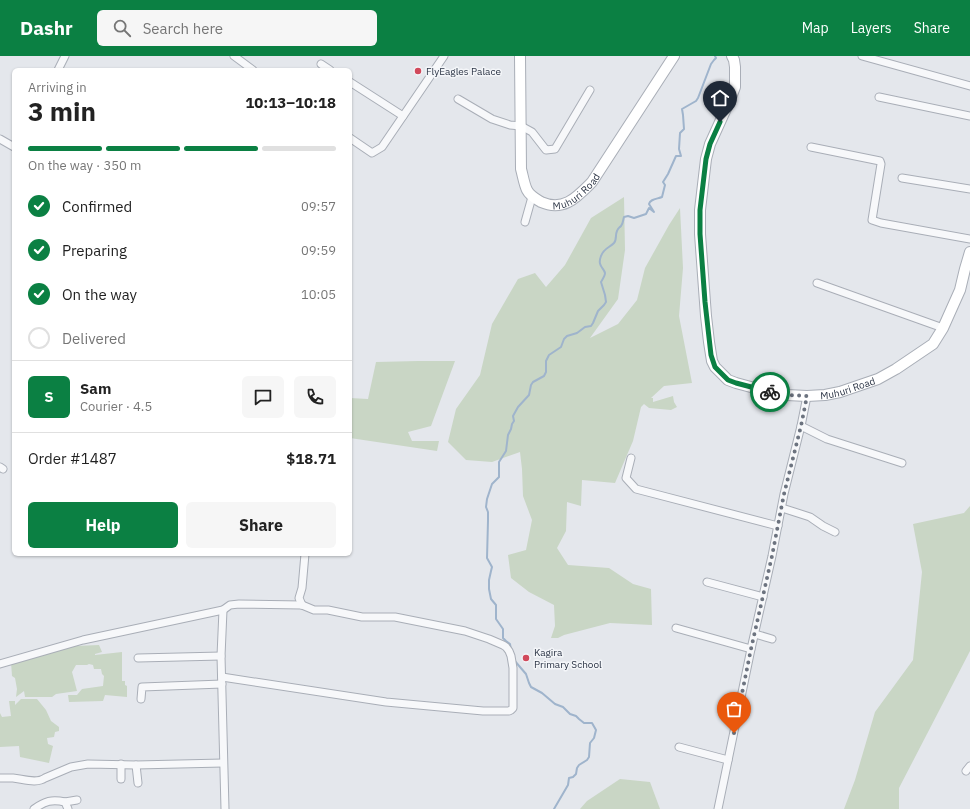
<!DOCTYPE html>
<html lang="en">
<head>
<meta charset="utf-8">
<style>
	:root { --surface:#fff; --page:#f6f6f6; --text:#222; --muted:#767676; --line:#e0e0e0; --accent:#0b8043 }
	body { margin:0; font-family:"IBM Plex Sans",sans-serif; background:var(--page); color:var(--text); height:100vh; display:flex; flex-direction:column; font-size:15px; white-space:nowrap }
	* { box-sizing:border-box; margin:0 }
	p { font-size:13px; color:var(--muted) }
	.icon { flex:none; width:22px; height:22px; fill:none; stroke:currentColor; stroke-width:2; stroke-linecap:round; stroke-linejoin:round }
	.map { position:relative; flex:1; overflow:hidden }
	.panel { position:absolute; left:12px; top:12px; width:340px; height:488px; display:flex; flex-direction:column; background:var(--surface); border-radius:6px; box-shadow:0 1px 3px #0004 }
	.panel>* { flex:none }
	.pin { position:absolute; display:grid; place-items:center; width:34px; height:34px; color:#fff; margin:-41px -17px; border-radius:50% 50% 50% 0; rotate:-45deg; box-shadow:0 0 4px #0007 }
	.pin .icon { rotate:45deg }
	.courier { position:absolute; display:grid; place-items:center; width:40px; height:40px; margin:-20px; border:3px solid #0b8043; border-radius:50%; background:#fff; color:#222; box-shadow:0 1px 5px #0007 }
	.head em { font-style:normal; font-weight:800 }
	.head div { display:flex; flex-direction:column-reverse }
	.head { display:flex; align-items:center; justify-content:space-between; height:68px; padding:0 16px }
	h1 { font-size:26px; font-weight:800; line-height:30px }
	.bar { display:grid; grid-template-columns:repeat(4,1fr); gap:6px 4px; align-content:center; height:48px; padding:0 16px }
	.bar i { height:5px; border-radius:3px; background:var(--line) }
	.bar .selected { background:var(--accent) }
	.bar p { grid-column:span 4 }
	.line { display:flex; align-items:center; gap:10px; padding:0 16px; border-top:1px solid var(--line) }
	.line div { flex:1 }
	.round { display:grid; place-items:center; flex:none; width:42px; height:42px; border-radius:6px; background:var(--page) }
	ol { padding:0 16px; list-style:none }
	li { display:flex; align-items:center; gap:12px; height:44px }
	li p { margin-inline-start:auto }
	li .icon { padding:4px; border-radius:50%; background:var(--accent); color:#fff; stroke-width:4 }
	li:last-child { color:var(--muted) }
	li i { width:22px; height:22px; border:2px solid var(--line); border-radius:50% }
	.cta { display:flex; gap:8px; margin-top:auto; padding:8px 16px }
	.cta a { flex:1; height:46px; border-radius:6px; background:var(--accent); color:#fff; font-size:16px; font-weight:800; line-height:46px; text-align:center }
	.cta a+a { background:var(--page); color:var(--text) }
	header { display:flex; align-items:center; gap:24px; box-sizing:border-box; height:56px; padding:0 20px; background:var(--accent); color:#fff }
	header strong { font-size:19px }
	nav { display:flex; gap:22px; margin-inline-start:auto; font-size:14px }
	.search { width:280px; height:36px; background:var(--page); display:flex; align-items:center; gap:10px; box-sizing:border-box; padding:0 14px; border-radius:6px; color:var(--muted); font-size:15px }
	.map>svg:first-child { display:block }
	.green { fill:#c9d6c5 }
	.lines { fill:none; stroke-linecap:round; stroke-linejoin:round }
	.stream { stroke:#9fb4cc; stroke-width:2 }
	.street-casing { stroke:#a9aeb7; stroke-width:9 }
	.secondary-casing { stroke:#a9aeb7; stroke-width:12 }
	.street { stroke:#f7f8fa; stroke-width:7 }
	.secondary { stroke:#fff; stroke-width:10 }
	.done { stroke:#6c737f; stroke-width:4; stroke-dasharray:0 7.2 }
	.route { stroke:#0b8043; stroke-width:5 }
	.poi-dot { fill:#d1495b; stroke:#f4f6f9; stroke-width:1.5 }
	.labels { text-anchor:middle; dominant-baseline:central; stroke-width:3; stroke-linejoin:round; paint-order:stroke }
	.poi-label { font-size:10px; fill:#2b3445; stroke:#f4f6f9; text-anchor:start }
	.street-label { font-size:10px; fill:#2b3445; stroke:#f4f6f9 }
</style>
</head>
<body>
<header>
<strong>Dashr</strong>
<div class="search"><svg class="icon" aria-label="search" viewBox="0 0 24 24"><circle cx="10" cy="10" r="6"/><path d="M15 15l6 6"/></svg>Search here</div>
<nav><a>Map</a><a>Layers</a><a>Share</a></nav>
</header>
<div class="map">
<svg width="970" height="753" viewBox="0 0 970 753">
	<rect width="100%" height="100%" fill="#e4e7ec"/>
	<g class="green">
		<path d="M624,141L625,194L618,243L590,282L618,268L637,244L645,212L669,169L680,152L683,212L679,260L692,327L664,330L651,342H653V346L673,340L674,346L677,351L671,354L649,352L644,348L641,351L633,385L615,427L582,424L581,450L567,446L566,475L557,492L568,509L609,512L633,528L651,533L652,569L610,567L564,579L558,582H551L555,570L554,549L529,536L511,522L508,499L526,494L532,464L523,440L522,413L520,396L492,406L466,404L448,386L456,353L480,319L492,268L518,223L535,217L546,231L565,209L591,162Z"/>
		<path d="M418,305H455L431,370L408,376L412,385H439L437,395L350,382V342L368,343L376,306Z"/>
		<path d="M970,450V595L899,732V753H844L855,724L875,656L913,604L922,516L913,468L964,457Z"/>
		<path d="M99,589L102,596L95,598V599L122,596V625H125V629L127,630V641L105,639L103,645L69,646L68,639H77L82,633L103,630L104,620L102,618L101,613H94L93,609L89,608L87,609H76L72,616L77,635L56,638L52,641H25L24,635L16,641L17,633L15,622L12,620L11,606L75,590Z"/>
		<path d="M21,643H37L46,654L51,665L59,671V675L55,676L54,681L47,682L48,688L53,690L49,707L20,701L19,690L0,691V657L2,661L11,660L9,645H15V649Z"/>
		<path d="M620,723L650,726L660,753H580L587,745Z"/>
	</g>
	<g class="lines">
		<g class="stream">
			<path d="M511,594L510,588L506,585L503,582V573L496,563V549L491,543L489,533V524L491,515L492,511L487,502L488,465V456L486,451L487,443L492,428L499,421V406L506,395L508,379L511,373L512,368L514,365L513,360L518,351L529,339L531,329L533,326L544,320L546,316V305L549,299L561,291L564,283L567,280L577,277L585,271L591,270L593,267L598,255L604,249L606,246L605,239L601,226C602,224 605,220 605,217C604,212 597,210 601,200C604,192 609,192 614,187C617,184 615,179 617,175C618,172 619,172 621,170C623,168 623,164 624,161L628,160L634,162L646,158L649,152L654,156L649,148C650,143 657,143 662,141L665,129L663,126L668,118L676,100H681L679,93L680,77L684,73L683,59L682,53L696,45L698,42L711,8L714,4L716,2L715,0"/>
			<path d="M514,604L526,618L529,627L531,631L542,637L555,648L563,651L570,658L576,660L579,663L584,667H592L596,674L594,682L590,687L589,701L587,704L579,709L577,712L576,718L573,721L569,722L568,729L554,753"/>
		</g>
		<g class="street-casing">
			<g id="street">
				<path d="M234,0L253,14"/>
				<path d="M862,0L970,30"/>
				<path d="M321,8L330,14"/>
				<path d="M58,14L65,0"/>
				<path d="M350,26L403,60"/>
				<path d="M879,41L970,60"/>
				<path d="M458,43L492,63L510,69L521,70L532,76L546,94L555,93L590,34"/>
				<path d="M350,82L372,97L382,91L444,0"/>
				<path d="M0,83L14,91"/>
				<path d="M811,91L880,105L881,108L872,164L881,167L970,183"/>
				<path d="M902,122L970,133"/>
				<path d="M525,166L532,141"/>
				<path d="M817,227L943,272"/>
				<path d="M801,370L827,383L902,407"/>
				<path d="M631,402L626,422L636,433L778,470"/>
				<path d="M0,411L3,413"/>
				<path d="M782,452L810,461L823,470L835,476"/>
				<path d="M707,526L763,541"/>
				<path d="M302,549L299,542L302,532L305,498"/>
				<path d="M223,554L221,600L225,753"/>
				<path d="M676,572L751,593"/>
				<path d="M755,578L772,583"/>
				<path d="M138,602L221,600"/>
				<path d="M0,608L83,584L223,554L230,549L239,548L302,549L314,554H328L362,561H395L465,575L489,583L503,589L506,591L509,595L511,600L513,612V652L511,654L509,655H483L386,646L222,621"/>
				<path d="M141,643L142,631L222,628"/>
				<path d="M679,691L728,704"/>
				<path d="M136,709L138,727"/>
				<path d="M966,715L970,710"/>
				<path d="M0,722C4,722 9,722 13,722C23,723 37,728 45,722L71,711L88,708L136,709L223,707"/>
				<path d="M121,723V708"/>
				<path d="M65,746L77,744"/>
				<path d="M34,753C45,745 52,743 65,746L68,753"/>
				<path d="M718,753L751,593L772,500L784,438L801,370L807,340"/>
			</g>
		</g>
		<g class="secondary-casing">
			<g id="secondary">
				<path id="s1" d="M520,0L521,113C523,120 524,128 527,134C530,140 536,143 541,146C564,156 577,141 592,126L674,0"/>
				<path id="s2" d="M732,0L734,4L735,11V31L730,44L710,88L706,103L700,154V178L706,260L709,286L712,305L715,311L728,324L736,327L762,334L787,339L807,340L825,339L840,336L878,323L896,313L933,288L943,272L960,234L965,213L970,196"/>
			</g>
		</g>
		<use href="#street" class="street"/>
		<use href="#secondary" class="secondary"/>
	</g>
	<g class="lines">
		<path class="done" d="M734,677L751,593L772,500L784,438L801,370L807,340L787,339L770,336"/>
		<path class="route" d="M720,66L710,88L706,103L700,154V178L705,246L711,299L715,311L728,324L736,327L770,336"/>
	</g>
	<g class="poi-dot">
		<circle cx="418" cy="15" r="4"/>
		<circle cx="526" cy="602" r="4"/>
	</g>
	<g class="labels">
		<g class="poi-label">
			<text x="426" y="15">FlyEagles Palace</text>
			<text x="534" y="596">Kagira<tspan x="534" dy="12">Primary School</tspan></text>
		</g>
		<g class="street-label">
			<text stroke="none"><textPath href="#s1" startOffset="194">Muhuri Road</textPath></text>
			<text stroke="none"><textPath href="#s2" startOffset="460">Muhuri Road</textPath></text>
		</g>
	</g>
</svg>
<div class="pin" style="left:734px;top:677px;background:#ea580c"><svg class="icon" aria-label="bag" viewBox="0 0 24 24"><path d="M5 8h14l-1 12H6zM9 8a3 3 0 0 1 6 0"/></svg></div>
<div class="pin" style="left:720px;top:66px;background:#1f2937"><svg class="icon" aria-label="home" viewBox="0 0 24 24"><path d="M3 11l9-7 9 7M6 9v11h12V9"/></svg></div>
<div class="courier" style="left:770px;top:336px"><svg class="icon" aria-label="bike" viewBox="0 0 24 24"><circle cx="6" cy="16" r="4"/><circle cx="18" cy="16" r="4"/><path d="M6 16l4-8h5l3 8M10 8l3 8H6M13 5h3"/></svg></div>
<section class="panel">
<div class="head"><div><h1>3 min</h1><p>Arriving in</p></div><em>10:13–10:18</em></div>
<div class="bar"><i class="selected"></i><i class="selected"></i><i class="selected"></i><i></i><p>On the way · 350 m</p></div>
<ol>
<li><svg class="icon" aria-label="check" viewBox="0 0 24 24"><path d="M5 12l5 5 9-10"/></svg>Confirmed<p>09:57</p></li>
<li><svg class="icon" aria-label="check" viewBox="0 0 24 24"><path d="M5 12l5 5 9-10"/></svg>Preparing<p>09:59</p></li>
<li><svg class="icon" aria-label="check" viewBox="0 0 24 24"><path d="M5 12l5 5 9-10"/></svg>On the way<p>10:05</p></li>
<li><i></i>Delivered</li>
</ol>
<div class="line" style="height:72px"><b class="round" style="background:var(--accent);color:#fff">S</b><div><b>Sam</b><p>Courier · 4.5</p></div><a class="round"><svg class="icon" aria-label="chat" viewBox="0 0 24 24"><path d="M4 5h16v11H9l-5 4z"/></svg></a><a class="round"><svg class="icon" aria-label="phone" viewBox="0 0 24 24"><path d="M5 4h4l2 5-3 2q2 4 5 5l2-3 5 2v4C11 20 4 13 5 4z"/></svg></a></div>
<div class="line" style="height:52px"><div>Order #1487</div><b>$18.71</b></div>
<div class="cta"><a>Help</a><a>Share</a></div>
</section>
</div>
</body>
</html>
